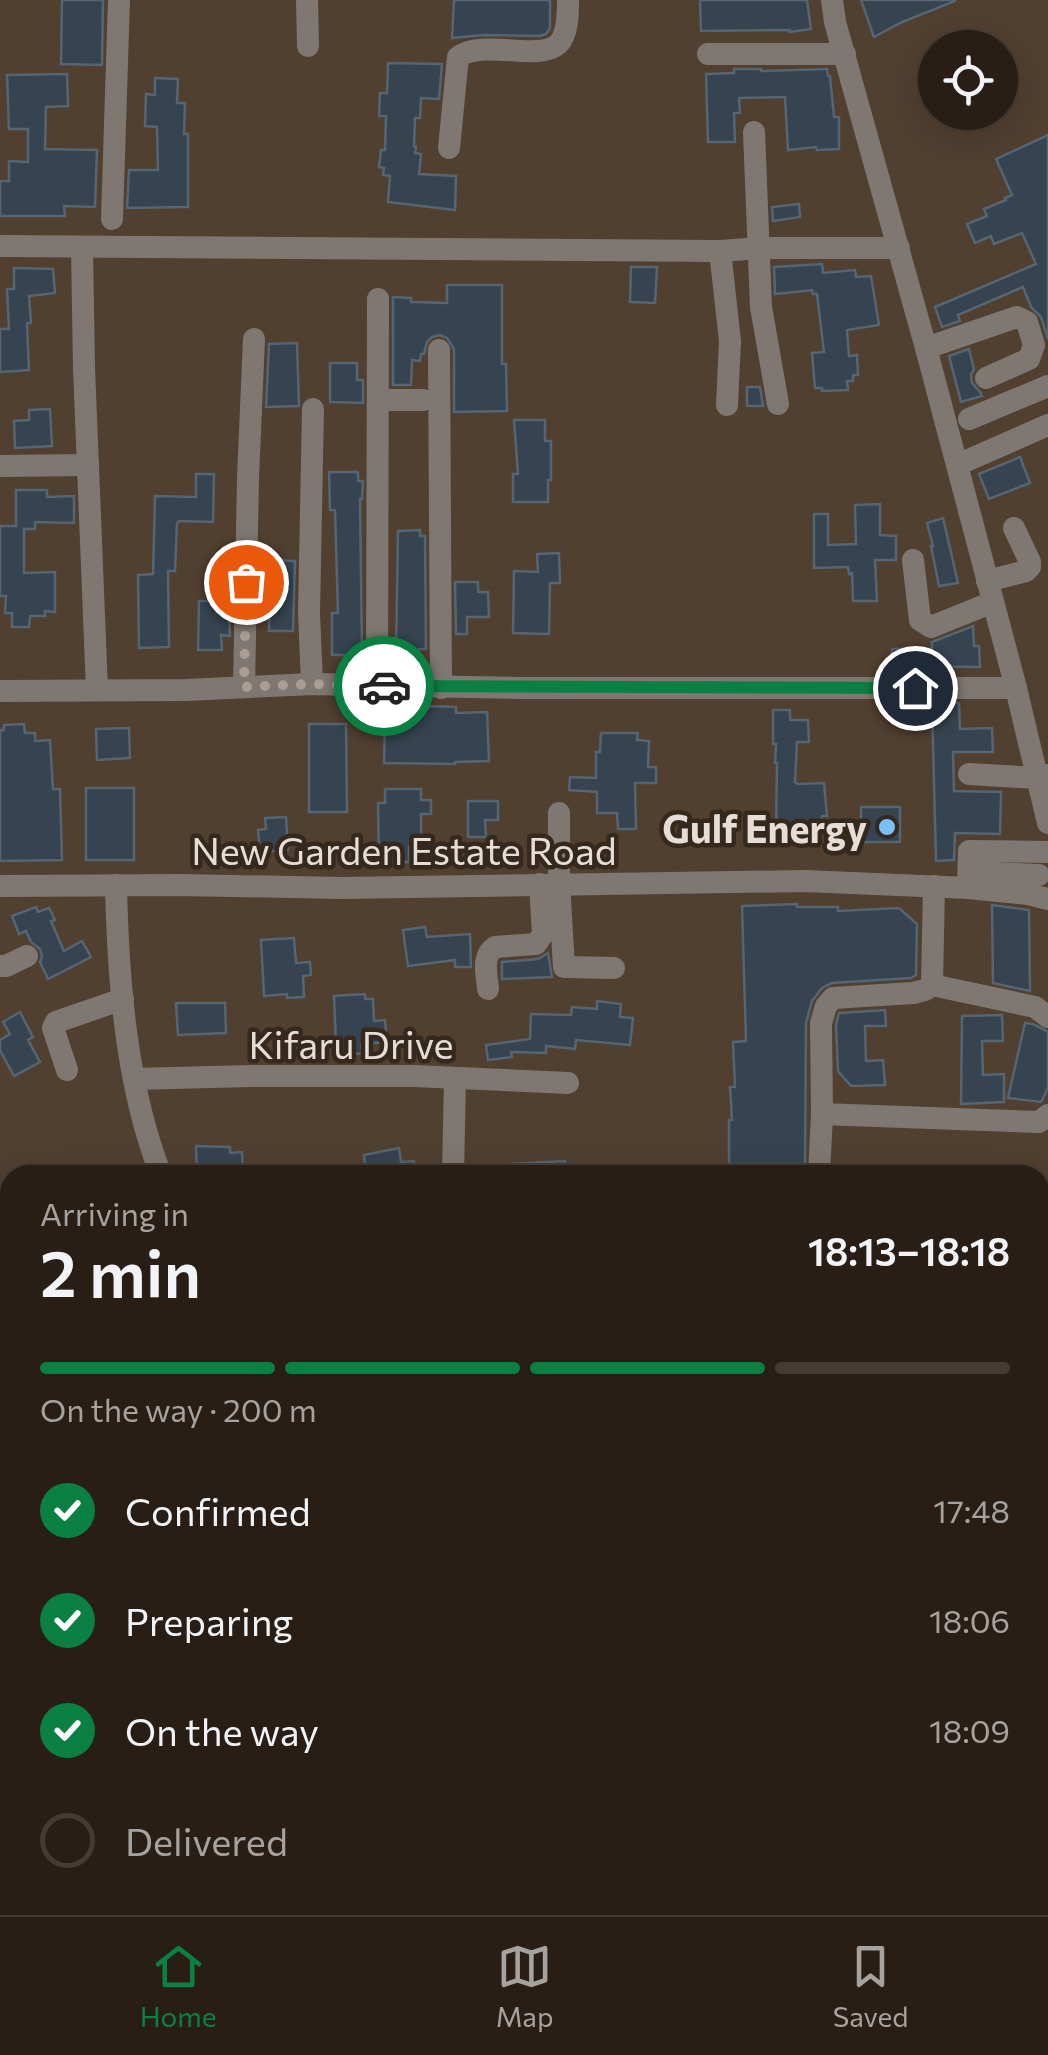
<!DOCTYPE html>
<html lang="en">
<head>
<meta charset="utf-8">
<style>
	:root { --surface:#281e15; --page:#342b22; --text:#f1f3f6; --muted:#a5a2a0; --line:#443c34; --accent:#0b8043 }
	body { margin:0; font-family:Commissioner,sans-serif; background:var(--page); color:var(--text); height:100vh; display:flex; flex-direction:column; font-size:38px; white-space:nowrap }
	* { box-sizing:border-box; margin:0 }
	p { font-size:32px; color:var(--muted) }
	.icon { flex:none; width:55px; height:55px; fill:none; stroke:currentColor; stroke-width:2; stroke-linecap:round; stroke-linejoin:round }
	.map { position:relative; flex:1; overflow:hidden }
	.side { position:absolute; left:0px; top:1165px; width:1050px; height:750px; display:flex; flex-direction:column; background:var(--surface); border-radius:30px 30px 0 0; box-shadow:0 10px 40px #0002,0 0 0 2px var(--line) }
	.side>* { flex:none }
	.controls { position:absolute; left:918px; top:30px; display:grid; gap:20px }
	.controls a { display:grid; place-items:center; width:100px; height:100px; border-radius:50%; background:var(--surface); box-shadow:0 10px 40px #0002,0 0 0 2px var(--line); font-size:50px }
	.pin { position:absolute; display:grid; place-items:center; width:85px; height:85px; color:#fff; margin:-42px; border:5px solid #fff; border-radius:50%; box-shadow:0 2px 10px #0007 }
	.courier { position:absolute; display:grid; place-items:center; width:100px; height:100px; margin:-50px; border:8px solid #0b8043; border-radius:50%; background:#fff; color:#222; box-shadow:0 2px 12px #0007 }
	.summary em { font-style:normal; font-weight:600 }
	.summary div { display:flex; flex-direction:column-reverse }
	.summary { display:flex; align-items:center; justify-content:space-between; height:170px; padding:0 40px }
	h1 { font-size:65px; font-weight:600; line-height:75px }
	.bar { display:grid; grid-template-columns:repeat(4,1fr); gap:15px 10px; align-content:center; height:120px; padding:0 40px }
	.bar i { height:12px; border-radius:8px; background:var(--line) }
	.bar .active { background:var(--accent) }
	.bar p { grid-column:span 4 }
	ol { padding:0 40px; list-style:none }
	li { display:flex; align-items:center; gap:30px; height:110px }
	li p { margin-inline-start:auto }
	li .icon { padding:10px; border-radius:50%; background:var(--accent); color:#fff; stroke-width:4 }
	li:last-child { color:var(--muted) }
	li i { width:55px; height:55px; border:5px solid var(--line); border-radius:50% }
	.menu { display:flex; justify-content:space-around; align-items:center; height:140px; border-top:2px solid var(--line); background:var(--surface); font-size:28px; color:var(--muted) }
	.menu a { display:grid; justify-items:center; gap:5px }
	.menu .active { color:var(--accent) }
	.map>svg:first-child { display:block }
	.green { fill:#513f30; fill-rule:evenodd }
	.building { fill:#354450; stroke:#556572; stroke-width:2.5 }
	.lines { fill:none; stroke-linecap:round; stroke-linejoin:round }
	.minor { stroke:#7f7872; stroke-width:22 }
	.done { stroke:#a89e95; stroke-width:10; stroke-dasharray:0 18 }
	.route { stroke:#0b8043; stroke-width:12 }
	.poi-dot { fill:#79bff8; stroke:#35281c; stroke-width:4 }
	.labels { text-anchor:middle; dominant-baseline:central; stroke-width:9; stroke-linejoin:round; paint-order:stroke }
	.poi-label { font-size:38px; font-weight:bold; fill:#e6ddd6; stroke:#35281c; text-anchor:end }
	.street-label { font-size:38px; fill:#e6ddd6; stroke:#35281c }
</style>
</head>
<body>
<div class="map">
<svg width="1048" height="1915" viewBox="0 0 1048 1915">
	<rect width="100%" height="100%" fill="#35281c"/>
	<path class="green" d="M0,0H1048V1915H0ZM935,48H1000V112H935ZM10,1175H1040V1905H10Z"/>
	<g class="building">
		<path d="M62,0H103L102,65L61,64Z"/>
		<path d="M454,0H550V28L546,34L540,36L483,35L452,38Z"/>
		<path d="M700,0H807L811,29L790,32V30L701,31Z"/>
		<path d="M861,0H955V1L900,23L874,37Z"/>
		<path d="M388,63L442,64L439,99L421,98L420,118H415L414,146L416,147L415,153L421,154L419,174L456,176L455,210L388,202L390,176L383,175L384,168L379,167L381,150H385L386,116H379L380,93H387Z"/>
		<path d="M734,69H761V71L827,69L828,76H830L834,117H839V149L817,150L816,147L788,150L785,97L739,98L740,113H734L735,142H708L706,74L734,73Z"/>
		<path d="M67,74L68,106L46,107L45,149L97,150L95,207L64,206L65,216H0V181H9V161L28,162V129H9L7,75Z"/>
		<path d="M155,78L178,79L177,103H185L184,134H188V207L127,208L129,170H158L157,127L145,126L146,94L155,95Z"/>
		<path d="M1048,135V339L1041,317L1031,307L1023,287L958,315L960,321L942,327L935,307L1036,264L1022,233L994,244L991,236L975,243L967,224L987,216L984,209L1006,200L1005,198L1012,195L996,159Z"/>
		<path d="M799,204L800,217L773,221L772,207Z"/>
		<path d="M822,264L823,273L855,270L856,277L871,276L879,325L847,330L849,356L857,355L858,375H853V381H847L848,390L822,391V388H815L812,353L824,352L817,294H813L812,290L775,294L774,267Z"/>
		<path d="M631,267H657L655,303L630,302Z"/>
		<path d="M14,268L53,269L55,293L29,296L31,323H27L29,370L0,372V329H9L7,289H14Z"/>
		<path d="M447,285H502V364H506L507,411L454,412V349L447,338L440,335L432,337L427,342L424,354H421L420,361L412,360L411,385H393V297L411,298V302L447,303Z"/>
		<path d="M297,343L299,406L266,407L269,344Z"/>
		<path d="M969,349L974,369L971,375L972,383L980,392L982,396L961,402L949,356Z"/>
		<path d="M330,363H357V380H363V403L330,402Z"/>
		<path d="M747,387H760L763,406H747Z"/>
		<path d="M50,409L52,446L15,448L14,421L29,420V410Z"/>
		<path d="M514,420H545V441H551V480H548V502H513V474H518Z"/>
		<path d="M1020,457L1030,483L989,499L979,474Z"/>
		<path d="M329,472H358V481H363L362,499H360L362,653H352V655H332V613H338L335,510H330Z"/>
		<path d="M196,474H214L213,522L179,521L177,523L175,571H168L169,647L139,648L138,575L153,574L155,496L196,497Z"/>
		<path d="M16,490H47V497L74,496V523L35,522V529H24V573L55,572V612L45,611V616H30L29,627H12V613H5L6,596H0V526H16Z"/>
		<path d="M880,504V535L896,536V560H875L877,601H853L852,573L849,574L848,567L814,568V514H828V545L856,544L855,505Z"/>
		<path d="M943,518L958,583L939,586L931,546H933L927,523Z"/>
		<path d="M420,530V536H425L426,649H419V655H396L398,531Z"/>
		<path d="M559,553L560,583H550L549,634L513,633L514,571L538,572L537,554Z"/>
		<path d="M271,560L295,561L293,631H269Z"/>
		<path d="M455,582H478V592H488L489,617H467V634H456Z"/>
		<path d="M209,597H228L230,636L221,635L222,650H198L199,601H209Z"/>
		<path d="M973,626L974,646H979L980,667L892,666V649H932V642Z"/>
		<path d="M932,703H959L960,729L992,728L993,752H953L954,791L1001,792L1000,834L955,833L954,860L936,861Z"/>
		<path d="M427,706L456,707V713L487,712L489,761L455,762V764L384,763L385,722H379V707L427,709Z"/>
		<path d="M773,710H790V720H808L809,742H797L795,782L798,784L824,783L827,816H822L823,831L776,833L777,763H775L776,744H773Z"/>
		<path d="M24,724L25,733H35V741L50,740L53,789H60L62,860L0,861V730H4V725Z"/>
		<path d="M309,724H346L347,812H309Z"/>
		<path d="M129,728L130,758L97,760L96,729Z"/>
		<path d="M601,733H638L637,740L649,741L648,767H656V783H635L636,829H618L617,813H597V792L569,790L570,777L596,778V752H600Z"/>
		<rect x="86" y="788" width="48" height="72"/>
		<path d="M385,789H421V800H431V814H421V836L416,837V847H409V862H379L378,803H385Z"/>
		<path d="M468,801H498V820H485L486,837H468Z"/>
		<rect x="861" y="807" width="39" height="35"/>
		<path d="M286,817L288,850L260,852L258,830L266,829L265,818Z"/>
		<path d="M797,904V907H838V911L899,908L917,924L916,975L911,978L832,983L822,988L812,1001L806,1023L805,1164H729V1120H732L730,1087H735L733,1042L746,1041L742,906Z"/>
		<path d="M992,905L1029,910L1030,991L993,983Z"/>
		<path d="M36,907L38,912L49,908L55,920L51,921L64,951L82,941L91,957L48,979L40,962L42,956L40,949L31,942L26,931L19,934L12,916Z"/>
		<path d="M425,927L427,937L470,934L471,967H455V960L408,966L403,930Z"/>
		<path d="M294,938L296,963L310,962L311,975L303,976L304,997L287,998V994L264,996L261,940Z"/>
		<path d="M548,953L552,977L502,979V962L538,959Z"/>
		<path d="M365,994V999H373L374,1021L385,1020L387,1042L361,1044L362,1053L347,1055L346,1044H336L334,996Z"/>
		<path d="M597,1001L621,1004L620,1017L633,1018L630,1045L576,1040L575,1049L546,1046V1053L511,1052L512,1057L488,1060L486,1045L530,1039L531,1014L571,1015L572,1007L597,1009Z"/>
		<path d="M176,1003H225L226,1033L178,1035Z"/>
		<path d="M885,1010L886,1026H865L866,1061L883,1060L885,1085L851,1086L838,1071L836,1025L839,1013Z"/>
		<path d="M20,1012L33,1037L28,1040L40,1062L14,1076L0,1050V1040L10,1034L3,1022Z"/>
		<path d="M1002,1015L1003,1041H982L983,1075L1004,1074V1102L961,1104L962,1016Z"/>
		<path d="M1025,1023L1033,1024L1048,1032V1088L1041,1102L1008,1098Z"/>
		<path d="M196,1146L230,1147V1153L242,1152L243,1175L197,1173Z"/>
		<path d="M399,1148L401,1162L414,1161L415,1175H366L364,1155Z"/>
		<path d="M565,1161L566,1175H511V1164Z"/>
	</g>
	<g class="lines">
		<g class="minor">
			<path d="M307,0L308,46"/>
			<path d="M832,0L835,22L926,348L1016,688L1048,823"/>
			<path d="M708,54H845"/>
			<path d="M754,132L761,307L778,404"/>
			<path d="M449,148L458,57C485,37 547,66 562,39C568,28 568,12 568,0"/>
			<path d="M112,219L119,0"/>
			<path d="M0,246L720,251L760,248H899"/>
			<path d="M82,247L84,368L97,690"/>
			<path d="M720,251L730,341L727,405"/>
			<path d="M926,348L1017,317L1027,322L1034,345L1029,359L986,378"/>
			<path d="M439,350L441,688"/>
			<path d="M378,400H423"/>
			<path d="M969,419L1048,386"/>
			<path d="M957,465L1048,425"/>
			<path d="M0,466L88,465"/>
			<path d="M913,560L920,620L931,627L993,602"/>
			<path d="M987,581L1026,571L1030,567V562L1014,528"/>
			<path d="M312,684L309,613L313,409"/>
			<path d="M377,686L378,299"/>
			<path d="M244,687L248,478L254,339"/>
			<path d="M0,691L186,690L312,684L520,688H1016"/>
			<path d="M969,774L1037,778L1048,775"/>
			<path d="M559,813V883L564,967L614,968"/>
			<path d="M969,872L1039,875"/>
			<path d="M116,885C118,980 126,1086 161,1175"/>
			<path d="M0,886L180,885L342,888L805,881L968,888L1028,894L1048,899"/>
			<path d="M968,888L969,851L1048,852"/>
			<path d="M0,966H6L27,956"/>
			<path d="M932,985L1035,1007L1048,1017"/>
			<path d="M488,989C487,975 481,956 495,947L536,944L543,934L540,884"/>
			<path d="M67,1070L53,1028L56,1022L123,999"/>
			<path d="M134,1079L250,1076H414L568,1083"/>
			<path d="M822,1114L1039,1122L1048,1115"/>
			<path d="M453,1175L455,1078"/>
			<path d="M819,1175L822,1114L821,1023L826,1006L833,998L913,993L925,990L932,985L934,886"/>
			<path d="M0,1845H10"/>
			<path d="M122,1905L127,1915"/>
			<path d="M491,1915L492,1905"/>
			<path d="M858,1915V1905"/>
		</g>
	</g>
	<g class="lines">
		<path class="done" d="M246,582L244,687L312,684L384,686"/>
		<path class="route" d="M384,686L915,688"/>
	</g>
	<circle class="poi-dot" cx="887" cy="827" r="10"/>
	<g class="labels">
		<g class="poi-label">
			<text x="867" y="827">Gulf Energy</text>
		</g>
		<g class="street-label">
			<text x="404" y="849">New Garden Estate Road</text>
			<text x="351" y="1043">Kifaru Drive</text>
		</g>
	</g>
</svg>
<div class="controls">
<a><svg class="icon" aria-label="locate" viewBox="0 0 24 24"><circle cx="12" cy="12" r="6"/><path d="M12 2v4M12 18v4M2 12h4M18 12h4"/></svg></a>
</div>
<div class="pin" style="left:246px;top:582px;background:#ea580c"><svg class="icon" aria-label="bag" viewBox="0 0 24 24"><path d="M5 8h14l-1 12H6zM9 8a3 3 0 0 1 6 0"/></svg></div>
<div class="pin" style="left:915px;top:688px;background:#1f2937"><svg class="icon" aria-label="home" viewBox="0 0 24 24"><path d="M3 11l9-7 9 7M6 9v11h12V9"/></svg></div>
<div class="courier" style="left:384px;top:686px"><svg class="icon" aria-label="car" viewBox="0 0 24 24"><path d="M5 17H2v-5l4-1 3-4h7l3 4 3 1v5h-3M9 17h6M6 11h13"/><circle cx="7" cy="17" r="2"/><circle cx="17" cy="17" r="2"/></svg></div>
<section class="side">
<div class="summary"><div><h1>2 min</h1><p>Arriving in</p></div><em>18:13–18:18</em></div>
<div class="bar"><i class="active"></i><i class="active"></i><i class="active"></i><i></i><p>On the way · 200 m</p></div>
<ol>
<li><svg class="icon" aria-label="check" viewBox="0 0 24 24"><path d="M5 12l5 5 9-10"/></svg>Confirmed<p>17:48</p></li>
<li><svg class="icon" aria-label="check" viewBox="0 0 24 24"><path d="M5 12l5 5 9-10"/></svg>Preparing<p>18:06</p></li>
<li><svg class="icon" aria-label="check" viewBox="0 0 24 24"><path d="M5 12l5 5 9-10"/></svg>On the way<p>18:09</p></li>
<li><i></i>Delivered</li>
</ol>
</section>
</div>
<nav class="menu">
<a class="active"><svg class="icon" aria-label="home" viewBox="0 0 24 24"><path d="M3 11l9-7 9 7M6 9v11h12V9"/></svg>Home</a>
<a><svg class="icon" aria-label="map" viewBox="0 0 24 24"><path d="M3 6l6-2 6 2 6-2v14l-6 2-6-2-6 2zM9 4v14M15 6v14"/></svg>Map</a>
<a><svg class="icon" aria-label="saved" viewBox="0 0 24 24"><path d="M7 4h10v16l-5-4-5 4z"/></svg>Saved</a>
</nav>
</body>
</html>
